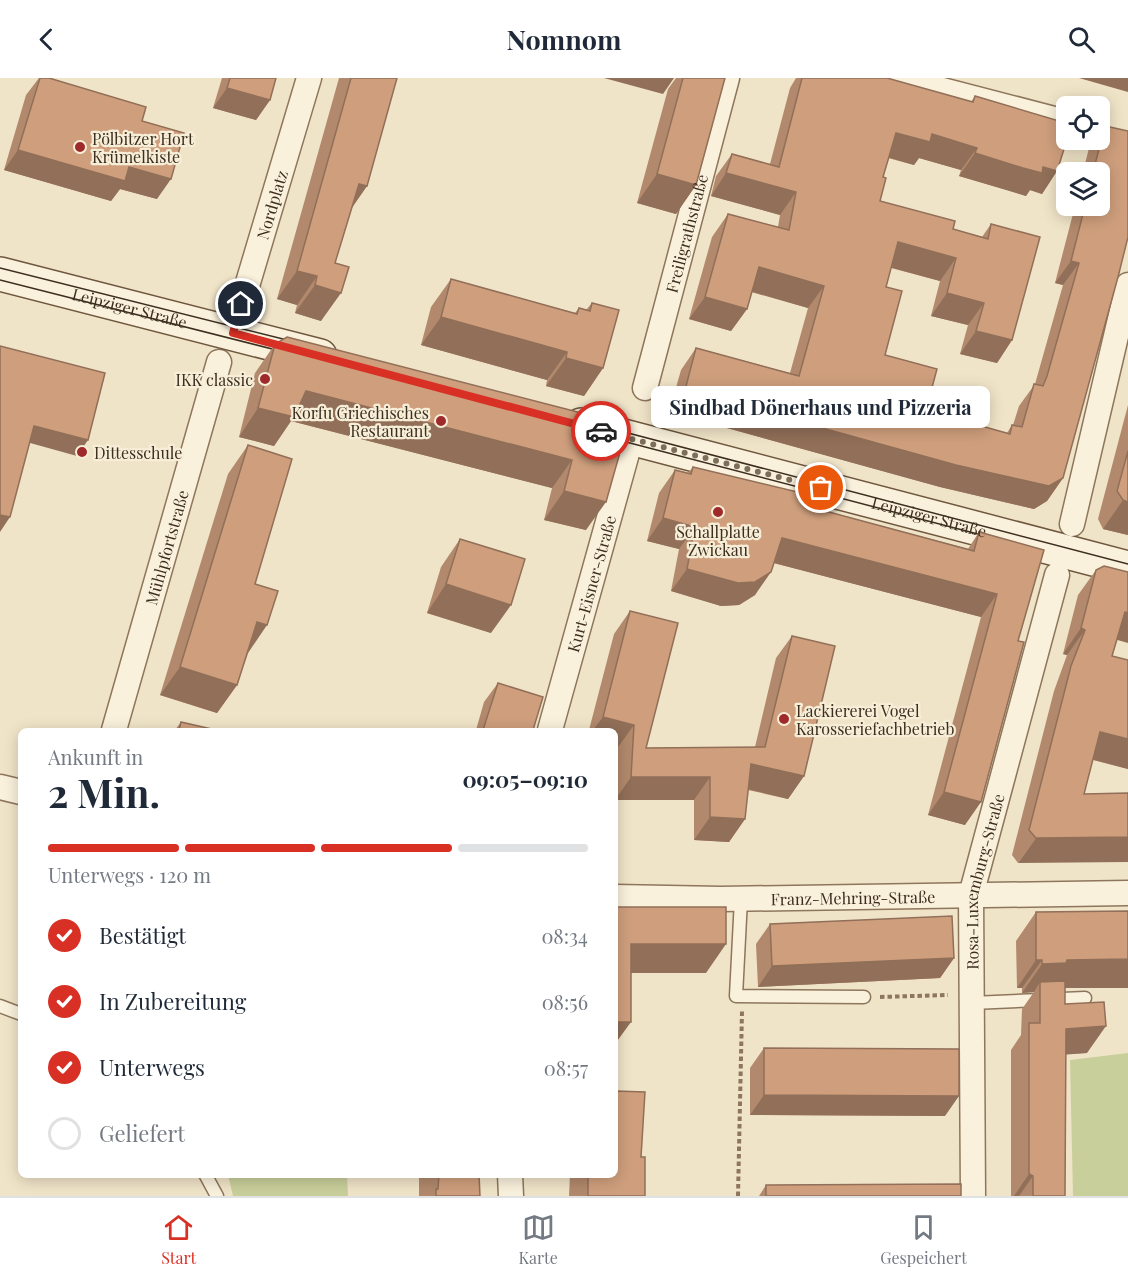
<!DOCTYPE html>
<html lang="de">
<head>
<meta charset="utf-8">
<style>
	:root { --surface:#fff; --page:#f2f2f3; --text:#1f2937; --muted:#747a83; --line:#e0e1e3; --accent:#d93025 }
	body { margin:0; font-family:"Playfair Display",serif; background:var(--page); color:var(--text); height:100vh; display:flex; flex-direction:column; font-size:22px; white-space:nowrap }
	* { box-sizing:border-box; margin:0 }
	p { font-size:20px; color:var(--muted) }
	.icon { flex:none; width:33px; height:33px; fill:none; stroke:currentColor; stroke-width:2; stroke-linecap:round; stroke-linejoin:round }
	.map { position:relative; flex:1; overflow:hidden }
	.panel { position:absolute; left:18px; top:650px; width:600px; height:450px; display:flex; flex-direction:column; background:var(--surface); border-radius:9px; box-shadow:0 3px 15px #0003 }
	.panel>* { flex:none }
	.fabs { position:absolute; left:1056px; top:18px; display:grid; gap:12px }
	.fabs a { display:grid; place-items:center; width:54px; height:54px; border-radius:9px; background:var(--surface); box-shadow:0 3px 15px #0003; font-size:30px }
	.pin { position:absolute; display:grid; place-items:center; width:51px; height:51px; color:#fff; margin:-26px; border:3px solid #fff; border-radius:50%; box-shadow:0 2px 6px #0007 }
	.courier { position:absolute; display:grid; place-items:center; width:60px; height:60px; margin:-30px; border:4px solid #d93025; border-radius:50%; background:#fff; color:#222; box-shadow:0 2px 8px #0007 }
	.bubble { position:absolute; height:42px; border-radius:9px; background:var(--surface); box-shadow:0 3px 15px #0003; font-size:20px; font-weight:700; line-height:42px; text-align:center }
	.overview em { font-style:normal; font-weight:700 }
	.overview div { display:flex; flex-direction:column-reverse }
	.overview { display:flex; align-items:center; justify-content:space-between; height:102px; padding:0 30px }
	h1 { font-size:39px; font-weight:700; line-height:45px }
	.bar { display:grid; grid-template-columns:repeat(4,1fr); gap:9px 6px; align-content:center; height:72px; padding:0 30px }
	.bar i { height:8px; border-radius:4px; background:var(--line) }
	.bar .active { background:var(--accent) }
	.bar p { grid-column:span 4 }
	ol { padding:0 30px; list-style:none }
	li { display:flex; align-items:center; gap:18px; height:66px }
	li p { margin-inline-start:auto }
	li .icon { padding:6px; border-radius:50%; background:var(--accent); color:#fff; stroke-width:4 }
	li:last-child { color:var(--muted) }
	li i { width:33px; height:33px; border:3px solid var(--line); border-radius:50% }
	header { display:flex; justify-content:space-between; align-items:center; height:78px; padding:0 30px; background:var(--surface); font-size:27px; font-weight:700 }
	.dock { display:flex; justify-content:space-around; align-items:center; height:84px; border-top:2px solid var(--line); background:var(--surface); font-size:16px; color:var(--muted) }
	.dock a { display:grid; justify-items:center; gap:3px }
	.dock .active { color:var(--accent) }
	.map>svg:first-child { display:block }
	.green { fill:#c9cf9b }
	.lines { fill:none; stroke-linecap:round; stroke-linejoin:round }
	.lane-casing { stroke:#8d765c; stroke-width:15 }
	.street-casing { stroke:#8d765c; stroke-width:27 }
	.secondary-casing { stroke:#6f573f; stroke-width:36 }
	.path { stroke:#8d765c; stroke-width:4; stroke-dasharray:4.5 3; stroke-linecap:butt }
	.lane { stroke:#faf1dc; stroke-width:12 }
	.street { stroke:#faf1dc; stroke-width:24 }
	.secondary { stroke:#faf1dc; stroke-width:33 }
	.tram { stroke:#3d2e20; stroke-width:1.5 }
	.wall { fill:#b2896c }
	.shaded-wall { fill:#916f58 }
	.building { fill:#cf9f7d; stroke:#916f58; stroke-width:1.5 }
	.done { stroke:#7c6e5b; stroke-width:6; stroke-dasharray:0 10.8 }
	.route { stroke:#d93025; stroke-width:8 }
	.poi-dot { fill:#9e2a2b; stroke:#f7eed8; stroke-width:2 }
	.labels { text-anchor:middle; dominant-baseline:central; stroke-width:4.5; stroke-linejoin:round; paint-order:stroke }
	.poi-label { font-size:16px; fill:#3d2e20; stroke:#f7eed8; text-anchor:start }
	.street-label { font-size:16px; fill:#3d2e20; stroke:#f7eed8 }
</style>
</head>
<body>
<header><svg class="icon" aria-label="back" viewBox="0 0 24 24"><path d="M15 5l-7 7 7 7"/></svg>Nomnom<svg class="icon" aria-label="search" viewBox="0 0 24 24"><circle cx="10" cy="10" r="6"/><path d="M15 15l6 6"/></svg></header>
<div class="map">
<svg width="1128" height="1118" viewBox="0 0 1128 1118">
	<rect width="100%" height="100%" fill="#f0e4c8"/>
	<g class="green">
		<path d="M1128,975V1118H1073L1070,982Z"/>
		<path d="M228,1097H347L348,1118H233Z"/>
	</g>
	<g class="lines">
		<g class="lane-casing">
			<g id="lane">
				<path d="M741,821L736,918L864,919"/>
				<path d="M972,925L1085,920"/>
				<path d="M0,928L21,936"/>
				<path d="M205,1096L217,1118"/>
			</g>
		</g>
		<g class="street-casing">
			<g id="street">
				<path d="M896,0L1066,44"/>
				<path id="s1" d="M233,255L309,0"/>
				<path id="s2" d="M645,310L727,0"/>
				<path d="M1072,446L1128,207"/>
				<path id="s3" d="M114,652L219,284"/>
				<path id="s4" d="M550,652L631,361"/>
				<path d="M0,709L21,714"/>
				<path id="s5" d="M615,819L721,821L1128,815"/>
				<path d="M510,1096L511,1118"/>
				<path id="s6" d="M973,1118L971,817L1057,497"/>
			</g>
		</g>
		<g class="secondary-casing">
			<g id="secondary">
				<path id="s7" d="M0,196L320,278"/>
				<path id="s8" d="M581,347L1128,490"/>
			</g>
		</g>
		<g class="path">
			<path d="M880,919L948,917"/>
			<path d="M738,1118L742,933"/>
		</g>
		<use href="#lane" class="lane"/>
		<use href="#street" class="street"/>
		<use href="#secondary" class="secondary"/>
		<g class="tram">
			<path d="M0,190L299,265"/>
			<path d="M0,202L288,275"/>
			<path d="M609,350L1128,486"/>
			<path d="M607,359L993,460"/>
		</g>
	</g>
	<g class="wall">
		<path d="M39,0H49L142,43L157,121L120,111L111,123L4,92L26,17Z"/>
		<path d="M222,0H276L270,22L256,42L213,30Z"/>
		<path d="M339,0H397L367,108L352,130L335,185L321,243L295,235L297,227L277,221Z"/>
		<path d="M676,0H725L696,107L676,136L637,125L668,11Z"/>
		<path d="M796,0H887L971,24L975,18L1066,45L1067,62L1057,93L1042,116L1030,112L1026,118L1007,112L959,98L961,92L919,80L914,87L888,80L883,99L886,100L880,123L955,143L953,151L982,159L991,146L1040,159L1012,262L997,285L960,276L968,247L931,238L940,203L891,190L886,209L902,213L885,277L937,291L927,328L961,338L960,342L1007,355L1012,347H1013L1019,328L1035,306L1063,207L1055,205L1075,128H1100V94H1083L1089,70L1095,62H1100V55L1105,48L1128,53V159L1118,199L1063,400L1047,423L1034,431L940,409L669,334L681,292L696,270L790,295L808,230L751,214L747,231L731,253L689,241L712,159L728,136L778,149L780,137L711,118L716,98L732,76L770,86L790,10Z"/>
		<path d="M451,201L575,235L579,230L586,232L592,225L603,290L584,318L546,308L547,302L421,267L431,229Z"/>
		<path d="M275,266L620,345L586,452L544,442L552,410L291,343L274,368L239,359L255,295Z"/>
		<path d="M1128,327V457L1103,451L1098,441Z"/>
		<path d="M248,367L255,506L248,575L237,607L217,635L160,617L228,396Z"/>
		<path d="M693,389L803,427L968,471L979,454L1044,472L965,747L928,737L981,539L774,485L755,517L739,527L721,528L671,513L679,471L647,463L659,415L675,392L688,395Z"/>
		<path d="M460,461L491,555L427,535L441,489Z"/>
		<path d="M1096,492L1117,562L1112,578L1128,691L1093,682L1018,785L1012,777L1054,613L1067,577L1063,576L1078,517Z"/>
		<path d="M630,533L646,670L755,669L776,580L792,558L804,698L788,721L748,712L745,741L729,764L694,762V722H615L618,669H615V652H589L614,556Z"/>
		<path d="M498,605L533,652H476L484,624Z"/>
		<path d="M181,644L216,652H175Z"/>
		<path d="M1036,834L1065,910V926L1087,975L1066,976L1065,1118H1011V972L1021,957L1022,931L1034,914L1022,915V910H1017L1016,863Z"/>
		<path d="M770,846L954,880L940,900L758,909L756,866Z"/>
		<path d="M764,970L945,1038L750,1037V990Z"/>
		<path d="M641,1079L645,1118H569L570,1096H615Z"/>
		<path d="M419,1096H479L480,1118H419Z"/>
		<path d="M766,1107V1118H759Z"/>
	</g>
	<g class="shaded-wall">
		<path d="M604,0H674L663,16Z"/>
		<path d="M1079,0H1128V14Z"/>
		<path d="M227,10L270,22L256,42L213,30Z"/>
		<path d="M896,55L932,56L977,70L961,92L919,80L914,87L880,77Z"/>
		<path d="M18,72L129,89L171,101L157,121L120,111L111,123L4,92Z"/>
		<path d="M975,75L1043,89L1057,93L1042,116L1030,112L1026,118L959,98Z"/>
		<path d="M726,95L796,114L780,137L711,118Z"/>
		<path d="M657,96L696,107L676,136L637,125Z"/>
		<path d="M359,106L367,108L347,136Z"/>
		<path d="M898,164L956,180L940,203L882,187Z"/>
		<path d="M1071,183L1079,185L1063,207L1055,205Z"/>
		<path d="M759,189L824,208L808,230L743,211Z"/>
		<path d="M297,193L317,198L297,227L277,221Z"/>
		<path d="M315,207L341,215L321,243L295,235Z"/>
		<path d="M947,215L984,225L968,247L931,238Z"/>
		<path d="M705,219L747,231L731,253L689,241Z"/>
		<path d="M441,239L567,274L547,302L421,267Z"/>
		<path d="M976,253L1012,262L997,285L960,276Z"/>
		<path d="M566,280L603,290L584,318L546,308Z"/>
		<path d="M685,312L1063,400L1047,423L1034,431L940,409L669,334Z"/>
		<path d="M306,313L572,382L552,410L291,343L274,368L239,359L258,330Z"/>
		<path d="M34,348L88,362L77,378L23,363Z"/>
		<path d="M564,413L606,424L586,452L544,442Z"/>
		<path d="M1123,422L1128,424V457L1103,451Z"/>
		<path d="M0,437L10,439L0,454Z"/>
		<path d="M663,440L695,449L679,471L647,463Z"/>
		<path d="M782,460L997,516L981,539L766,483Z"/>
		<path d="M687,491L771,494L755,517L739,527L721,528L671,513Z"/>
		<path d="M446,506L511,527L491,555L427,535Z"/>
		<path d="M1125,534L1128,535V565L1107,559Z"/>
		<path d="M257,544L267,547L248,575L237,572Z"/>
		<path d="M1081,550L1085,552L1067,577L1063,576Z"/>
		<path d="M180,589L237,607L217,635L160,617Z"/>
		<path d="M603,639L634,647L618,669H615V652H593Z"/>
		<path d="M1100,654L1128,661V691L1083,679Z"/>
		<path d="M751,686L804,698L788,721L735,708Z"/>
		<path d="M631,699H710L694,722H615Z"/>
		<path d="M944,714L981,724L965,747L928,737Z"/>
		<path d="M710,739L745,741L729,764L694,762Z"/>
		<path d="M1128,759V784L1018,785L1036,760Z"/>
		<path d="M631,866H726L706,895H615Z"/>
		<path d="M954,880L940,900L758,909L772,888Z"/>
		<path d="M1128,881V910H1049L1040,904L1034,914L1022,915L1042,886L1067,882Z"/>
		<path d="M1036,882H1042L1022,910H1017Z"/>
		<path d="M615,944H631L615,966Z"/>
		<path d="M1106,948L1087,975L1047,978L1066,951Z"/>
		<path d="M764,1017L959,1018L945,1038L750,1037Z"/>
		<path d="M1029,1096L1033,1098L1019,1118H1014Z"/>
	</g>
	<g class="building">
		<path d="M40,0H49L146,29L142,43L184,55L171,101L129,89L125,103L18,72Z"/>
		<path d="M230,0H276L270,22L227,10Z"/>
		<path d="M351,0H397L367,108L359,106L335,185L349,189L341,215L315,207L317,198L297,193Z"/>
		<path d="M683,0H725L696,107L657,96Z"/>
		<path d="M802,0H887L973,24L975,18L1066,45L1067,62L1057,93L1043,89L1042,95L1023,90L975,75L977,70L932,56L930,64L896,55L883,99L886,100L880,123L955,143L953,151L988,161L991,146L1040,159L1012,262L976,253L984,225L947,215L956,180L898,164L886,209L902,213L885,277L937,291L927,328L961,338L960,342L1010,356L1012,347L1022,349L1034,306L1043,308L1047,298L1079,185L1071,183L1085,128H1100V94H1093L1105,48L1128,53V159L1118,199L1063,400L1049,408L956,387L685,312L696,270L799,298L824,208L759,189L747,231L705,219L728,136L789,152L796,114L726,95L732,76L779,89Z"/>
		<path d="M451,201L577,236L579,230L590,233L592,225L619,232L603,290L566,280L567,274L441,239Z"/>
		<path d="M287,259L620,345L626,353L606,424L564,413L572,382L306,313L294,339L258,330L275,266Z"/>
		<path d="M0,268L105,295L88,362L34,348L10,439L0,437Z"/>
		<path d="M248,367L292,381L255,506L278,513L267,547L257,544L237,607L180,589Z"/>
		<path d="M1128,373V424L1123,422L1117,413Z"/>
		<path d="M693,389L806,416L803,427L974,473L979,454L1044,472L1018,563L1024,564L981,724L944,714L997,516L782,460L771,494L755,504L738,505L687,491L695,449L663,440L675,392L691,396Z"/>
		<path d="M460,461L525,481L511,527L446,506Z"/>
		<path d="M1104,488L1128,494V535L1125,534L1112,578L1128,582V661L1100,654L1084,716L1128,715V759L1036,760L1029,752L1071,588L1085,552L1081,550L1096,492Z"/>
		<path d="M630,533L678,545L646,670L765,669L792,558L835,568L804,698L751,686L745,741L710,739V699H631L634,647L603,639Z"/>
		<path d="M498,605L543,619L533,652H483Z"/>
		<path d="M181,644L216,652H179Z"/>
		<path d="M615,829H726V866H631V944H615Z"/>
		<path d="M1128,833V881L1067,882L1066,885L1042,886V882H1036V834Z"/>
		<path d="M952,838L954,880L772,888L770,846Z"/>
		<path d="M1065,903V926L1104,924L1106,948L1066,951L1065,1118H1033V1098L1029,1096V945H1040V904Z"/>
		<path d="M764,970L959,971V1018L764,1017Z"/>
		<path d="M615,1013L645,1014L641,1079H645V1118H588V1096H615Z"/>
		<path d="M439,1096H479L480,1118H436V1111H438Z"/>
		<path d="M961,1106V1118H766V1107Z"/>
	</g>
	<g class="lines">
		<path class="done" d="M601,353L821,410"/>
		<path class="route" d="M241,226L233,255L601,353"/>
	</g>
	<g class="poi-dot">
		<circle cx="80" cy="69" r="6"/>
		<circle cx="265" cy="301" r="6"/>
		<circle cx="441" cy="343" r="6"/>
		<circle cx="82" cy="374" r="6"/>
		<circle cx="718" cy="434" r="6"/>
		<circle cx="784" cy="641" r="6"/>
	</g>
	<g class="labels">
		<g class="poi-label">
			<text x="92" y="60">Pölbitzer Hort<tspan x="92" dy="18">Krümelkiste</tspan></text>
			<text x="253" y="301" text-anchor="end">IKK classic</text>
			<text x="429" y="334" text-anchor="end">Korfu Griechisches<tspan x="429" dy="18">Restaurant</tspan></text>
			<text x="94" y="374">Dittesschule</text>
			<text x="718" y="453" text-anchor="middle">Schallplatte<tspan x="718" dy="18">Zwickau</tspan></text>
			<text x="796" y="632">Lackiererei Vogel<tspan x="796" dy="18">Karosseriefachbetrieb</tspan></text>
		</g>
		<g class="street-label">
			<text stroke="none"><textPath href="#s1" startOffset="134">Nordplatz</textPath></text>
			<text stroke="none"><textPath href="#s2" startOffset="160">Freiligrathstraße</textPath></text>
			<text stroke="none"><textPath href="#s7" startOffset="134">Leipziger Straße</textPath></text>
			<text stroke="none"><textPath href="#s8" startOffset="360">Leipziger Straße</textPath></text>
			<text stroke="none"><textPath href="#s3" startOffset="190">Mühlpfortstraße</textPath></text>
			<text stroke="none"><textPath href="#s4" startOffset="152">Kurt-Eisner-Straße</textPath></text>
			<text stroke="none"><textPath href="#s6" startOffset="316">Rosa-Luxemburg-Straße</textPath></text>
			<text stroke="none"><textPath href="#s5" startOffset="238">Franz-Mehring-Straße</textPath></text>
		</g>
	</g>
</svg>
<div class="fabs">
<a><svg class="icon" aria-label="locate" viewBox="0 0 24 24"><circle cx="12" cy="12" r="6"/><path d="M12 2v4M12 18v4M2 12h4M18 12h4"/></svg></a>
<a><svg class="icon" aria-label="layers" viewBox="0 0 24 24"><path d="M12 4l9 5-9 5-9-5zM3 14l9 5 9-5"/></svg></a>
</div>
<div class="pin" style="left:821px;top:410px;background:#ea580c"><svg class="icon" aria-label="bag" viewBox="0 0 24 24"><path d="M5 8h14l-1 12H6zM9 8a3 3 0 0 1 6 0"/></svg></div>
<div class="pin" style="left:241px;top:226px;background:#1f2937"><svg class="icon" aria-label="home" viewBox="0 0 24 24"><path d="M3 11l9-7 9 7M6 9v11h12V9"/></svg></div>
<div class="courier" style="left:601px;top:353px"><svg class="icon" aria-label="car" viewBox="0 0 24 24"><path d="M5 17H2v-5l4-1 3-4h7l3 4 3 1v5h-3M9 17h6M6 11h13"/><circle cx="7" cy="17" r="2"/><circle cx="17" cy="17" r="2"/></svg></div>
<div class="bubble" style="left:651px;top:308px;width:339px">Sindbad Dönerhaus und Pizzeria</div>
<section class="panel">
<div class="overview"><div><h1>2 Min.</h1><p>Ankunft in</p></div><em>09:05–09:10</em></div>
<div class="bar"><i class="active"></i><i class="active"></i><i class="active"></i><i></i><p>Unterwegs · 120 m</p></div>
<ol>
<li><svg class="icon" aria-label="check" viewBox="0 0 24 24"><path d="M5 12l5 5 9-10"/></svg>Bestätigt<p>08:34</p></li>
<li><svg class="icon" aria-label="check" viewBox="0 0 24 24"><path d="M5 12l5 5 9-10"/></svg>In Zubereitung<p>08:56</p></li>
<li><svg class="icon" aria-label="check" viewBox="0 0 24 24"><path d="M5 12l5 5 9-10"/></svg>Unterwegs<p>08:57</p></li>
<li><i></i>Geliefert</li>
</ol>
</section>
</div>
<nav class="dock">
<a class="active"><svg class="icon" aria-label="home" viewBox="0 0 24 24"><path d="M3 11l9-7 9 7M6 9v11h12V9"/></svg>Start</a>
<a><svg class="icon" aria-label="map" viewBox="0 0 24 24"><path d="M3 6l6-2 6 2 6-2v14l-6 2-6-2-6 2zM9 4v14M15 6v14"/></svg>Karte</a>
<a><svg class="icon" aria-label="saved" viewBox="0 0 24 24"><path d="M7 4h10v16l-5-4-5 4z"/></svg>Gespeichert</a>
</nav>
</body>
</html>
